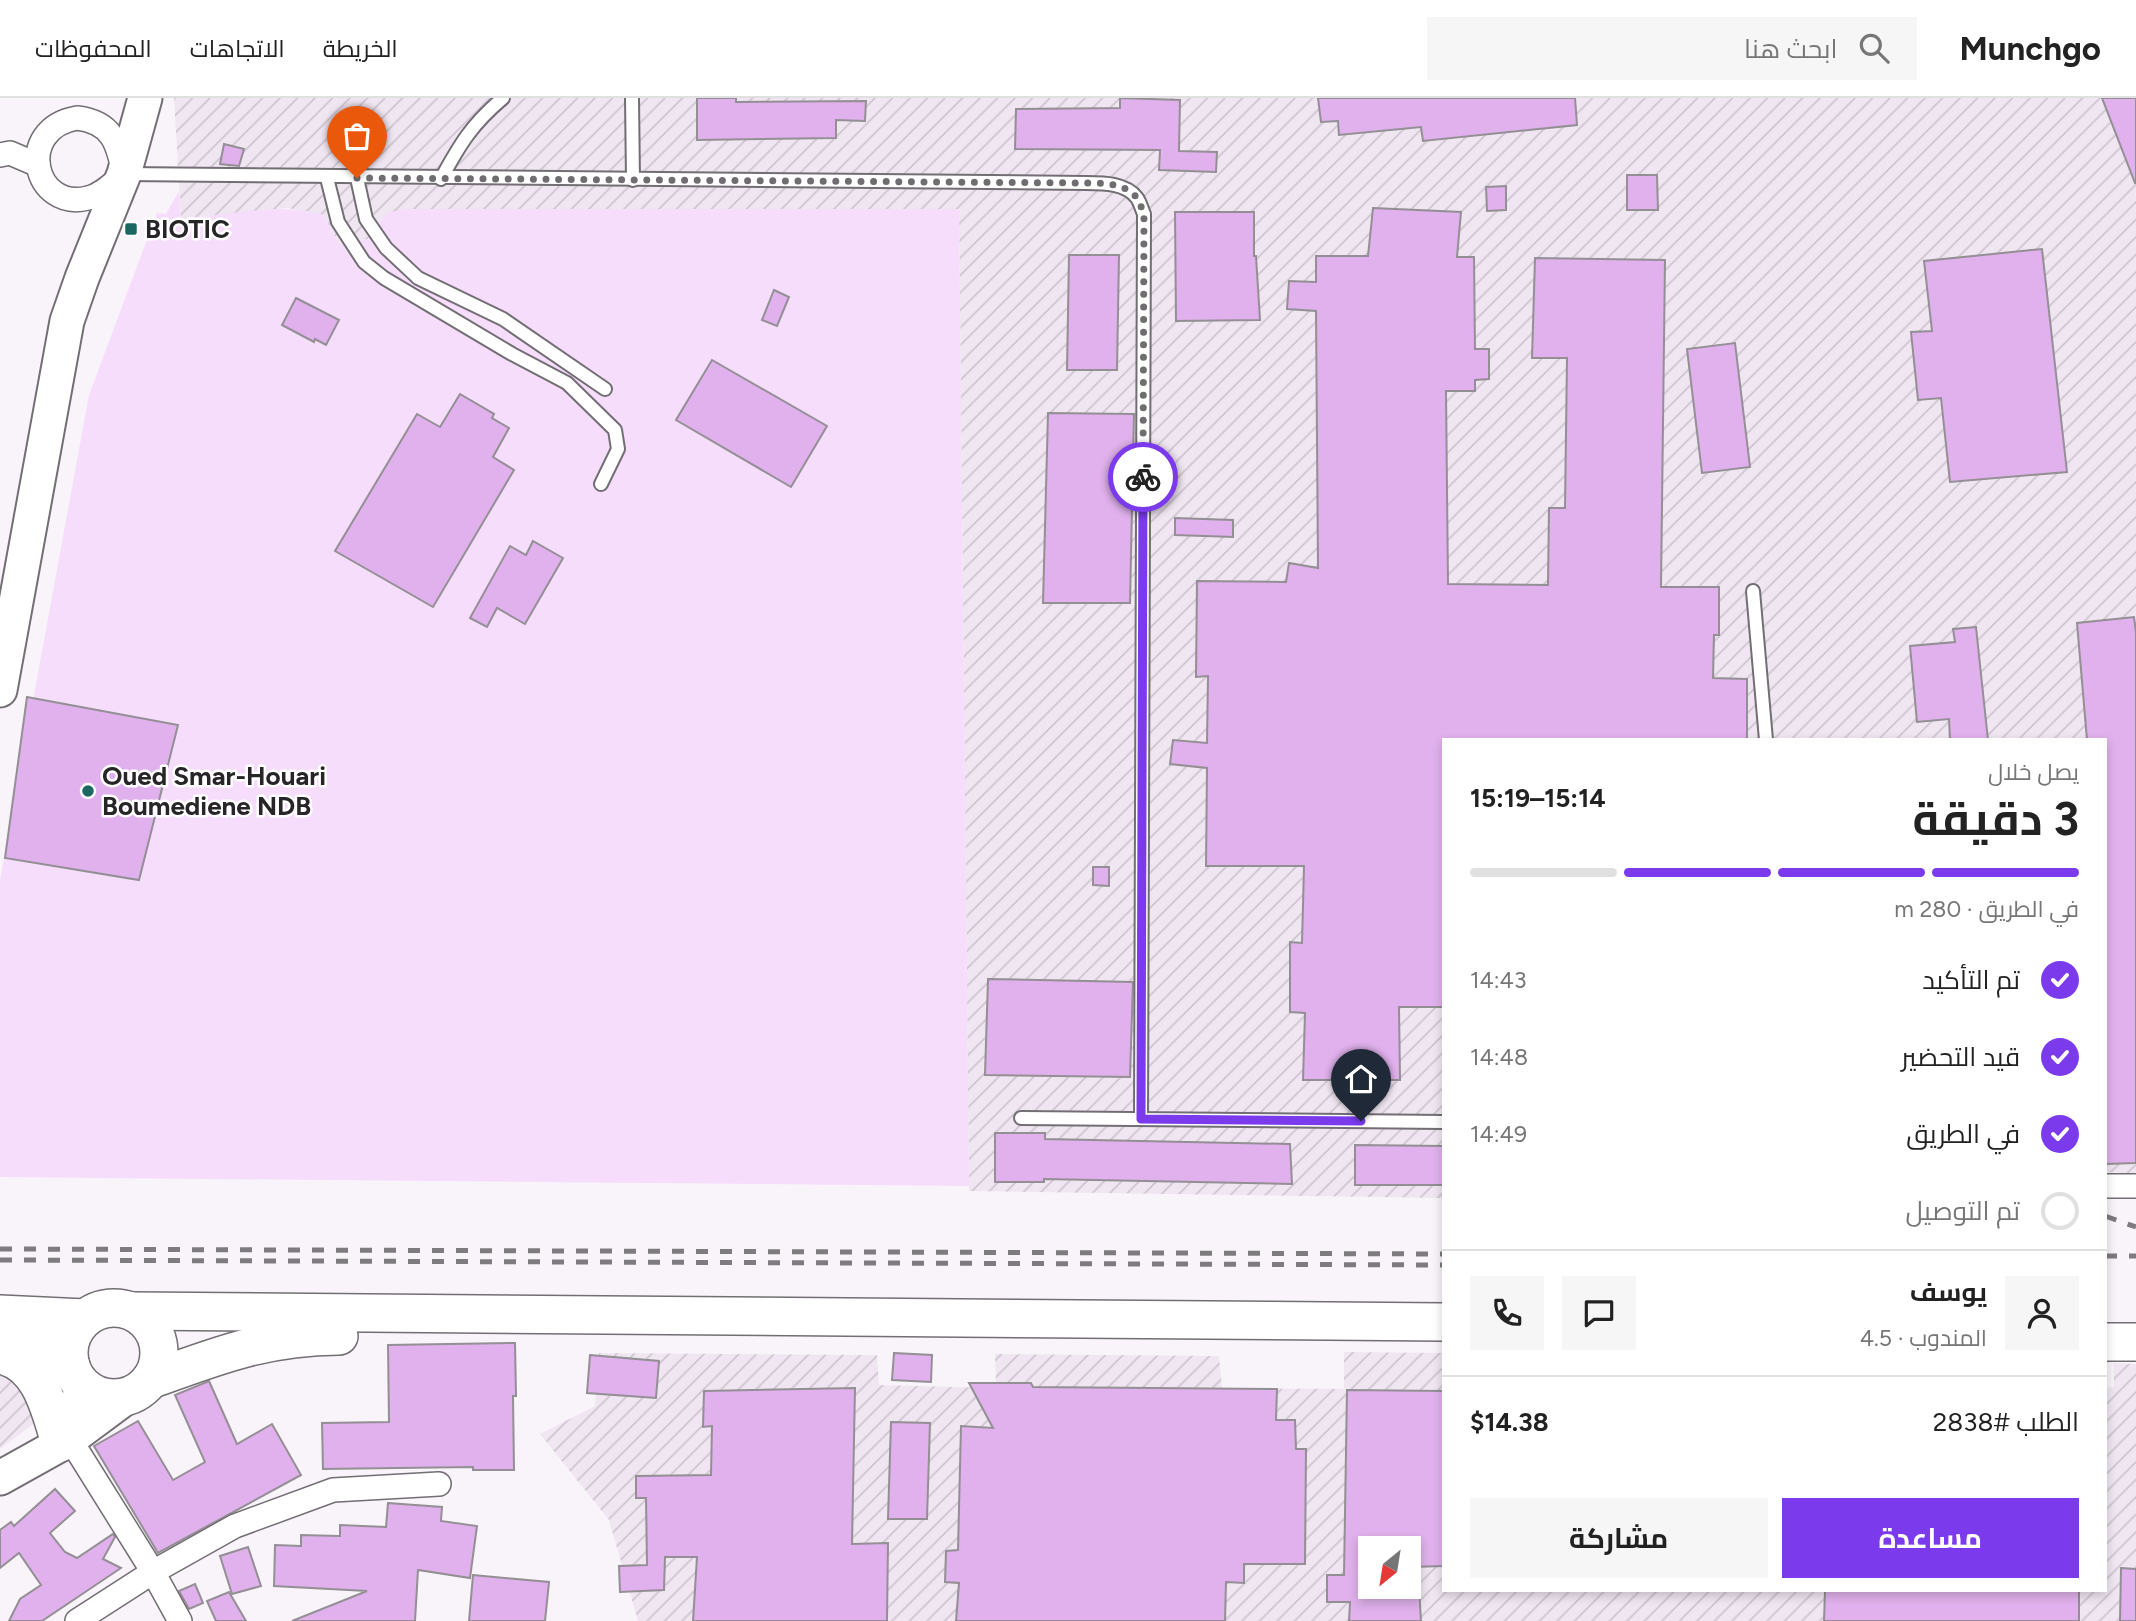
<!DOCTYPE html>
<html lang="ar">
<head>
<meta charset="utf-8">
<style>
	:root { --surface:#fff; --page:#f6f6f6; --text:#222; --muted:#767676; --line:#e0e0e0; --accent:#7c3aed }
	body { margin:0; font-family:Figtree,Cairo,sans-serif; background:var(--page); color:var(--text); direction:rtl; height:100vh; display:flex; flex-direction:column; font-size:26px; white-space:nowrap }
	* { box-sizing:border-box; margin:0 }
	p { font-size:23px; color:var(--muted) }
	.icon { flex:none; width:38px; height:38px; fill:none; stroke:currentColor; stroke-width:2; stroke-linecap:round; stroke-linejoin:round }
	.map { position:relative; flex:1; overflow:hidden; direction:ltr }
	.drawer { position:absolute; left:1442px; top:640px; width:665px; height:854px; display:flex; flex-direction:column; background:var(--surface); border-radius:0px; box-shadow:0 4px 10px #0003; direction:rtl }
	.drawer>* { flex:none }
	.needle { width:46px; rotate:210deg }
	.controls { position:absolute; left:1358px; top:1438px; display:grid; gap:14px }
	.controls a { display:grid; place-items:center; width:63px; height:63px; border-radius:0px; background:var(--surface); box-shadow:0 4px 10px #0003; font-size:35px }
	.pin { position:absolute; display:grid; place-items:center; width:60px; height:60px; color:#fff; margin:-72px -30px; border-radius:50% 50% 50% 0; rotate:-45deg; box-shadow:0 0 7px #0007 }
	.pin .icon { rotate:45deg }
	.courier { position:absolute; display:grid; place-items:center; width:70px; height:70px; margin:-35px; border:5px solid #7c3aed; border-radius:50%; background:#fff; color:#222; box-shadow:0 2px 9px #0007 }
	.overview em { font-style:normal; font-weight:700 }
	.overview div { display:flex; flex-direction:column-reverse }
	.overview { display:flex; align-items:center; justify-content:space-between; height:119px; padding:0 28px }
	h1 { font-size:46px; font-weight:700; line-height:52px }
	.bar { display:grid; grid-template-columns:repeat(4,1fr); gap:10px 7px; align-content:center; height:84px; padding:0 28px }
	.bar i { height:9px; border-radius:5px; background:var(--line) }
	.bar .current { background:var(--accent) }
	.bar p { grid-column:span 4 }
	.line { display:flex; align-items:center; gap:18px; padding:0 28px; border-top:2px solid var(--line) }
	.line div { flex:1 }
	.round { display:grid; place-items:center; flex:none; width:74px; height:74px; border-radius:0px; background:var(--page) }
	ol { padding:0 28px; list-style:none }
	li { display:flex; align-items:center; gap:21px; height:77px }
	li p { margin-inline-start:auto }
	li .icon { padding:7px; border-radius:50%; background:var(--accent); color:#fff; stroke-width:4 }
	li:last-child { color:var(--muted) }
	li i { width:38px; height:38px; border:4px solid var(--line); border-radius:50% }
	.cta { display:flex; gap:14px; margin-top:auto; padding:14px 28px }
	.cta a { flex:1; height:80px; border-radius:0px; background:var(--accent); color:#fff; font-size:28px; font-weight:700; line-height:80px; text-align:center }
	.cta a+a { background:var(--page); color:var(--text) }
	header { display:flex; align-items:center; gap:42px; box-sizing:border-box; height:98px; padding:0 35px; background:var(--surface); border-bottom:2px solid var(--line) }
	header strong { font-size:33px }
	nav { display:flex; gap:38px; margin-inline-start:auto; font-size:24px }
	.search { width:490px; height:63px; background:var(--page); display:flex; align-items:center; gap:18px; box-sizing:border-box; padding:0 24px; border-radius:0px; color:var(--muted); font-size:26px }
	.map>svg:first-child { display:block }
	.industrial { fill:url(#industrial-furrows); fill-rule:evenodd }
	.green { fill:#f5ddfb }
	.building { fill:#e0b1ec; stroke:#938f94; stroke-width:2 }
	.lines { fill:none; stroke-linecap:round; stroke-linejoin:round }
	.service-casing { stroke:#726e73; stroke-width:16 }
	.minor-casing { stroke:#726e73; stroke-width:26 }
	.secondary-casing { stroke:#726e73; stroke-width:37 }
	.primary-casing { stroke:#726e73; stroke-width:40 }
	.service { stroke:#fff; stroke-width:12 }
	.minor { stroke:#fff; stroke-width:23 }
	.secondary { stroke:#fff; stroke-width:33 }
	.primary { stroke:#fff; stroke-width:37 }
	.rail { stroke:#7e7b7f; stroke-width:5; stroke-dasharray:12 12; stroke-linecap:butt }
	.done { stroke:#706d71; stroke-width:7; stroke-dasharray:0 12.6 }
	.route { stroke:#7c3aed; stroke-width:9 }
	.poi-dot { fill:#1b6762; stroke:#fff; stroke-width:2.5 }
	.labels { text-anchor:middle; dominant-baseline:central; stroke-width:5; stroke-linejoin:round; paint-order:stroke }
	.poi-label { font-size:26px; font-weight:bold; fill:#272527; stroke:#fff; text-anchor:start }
</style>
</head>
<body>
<header>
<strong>Munchgo</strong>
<div class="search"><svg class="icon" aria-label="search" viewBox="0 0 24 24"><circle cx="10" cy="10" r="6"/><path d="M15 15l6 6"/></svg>ابحث هنا</div>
<nav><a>الخريطة</a><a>الاتجاهات</a><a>المحفوظات</a></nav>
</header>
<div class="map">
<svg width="2136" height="1523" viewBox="0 0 2136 1523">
	<defs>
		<pattern id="industrial-furrows" width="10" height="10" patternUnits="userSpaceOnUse" patternTransform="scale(1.75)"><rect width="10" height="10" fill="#f0e6f2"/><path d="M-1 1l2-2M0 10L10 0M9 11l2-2" fill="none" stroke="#cec5d0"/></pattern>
	</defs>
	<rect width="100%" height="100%" fill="#f9f4fa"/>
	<g class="industrial">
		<path d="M174,0H2136V1076L2105,1074V642H1444V1100L969,1093L959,111L378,125L368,141L339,146L323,117L288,110L181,121Z"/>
		<path d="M1344,1254L1444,1255V1493H2105V1290L2114,1289V1265L2136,1266V1523H638L609,1422L540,1336L595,1308L599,1255L877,1257L879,1287L996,1290L995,1256L1219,1258L1222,1290L1344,1291ZM1370,1451H1409V1489H1370Z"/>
		<path d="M0,1278H17L43,1319L0,1351Z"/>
	</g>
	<path class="green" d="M179,93L181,121C224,117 283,104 323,117L339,146L368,141L387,115L405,111H959L969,1088L0,1079V782L89,297L157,115L166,116Z"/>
	<g class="building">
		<path d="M697,0H736V4L866,3L865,23L836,22V40L697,42Z"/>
		<path d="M1120,0L1180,2L1179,53L1217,54L1216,74L1159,72L1160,52L1015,51L1016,11L1120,10Z"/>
		<path d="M1318,0H1575L1577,27L1423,43L1421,29L1339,37L1338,23L1321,24Z"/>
		<path d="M2102,0H2136V85H2135Z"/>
		<path d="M224,46L244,51L239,68L220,66Z"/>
		<path d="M1627,77H1657L1658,112H1627Z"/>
		<path d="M1506,88V112L1487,113L1486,89Z"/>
		<path d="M1373,110L1461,114L1457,159H1474L1475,251H1489V281L1475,282V293H1446L1448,486L1548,487L1549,410H1565L1567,260H1532L1535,160L1665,162L1661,489H1719V537H1714L1713,580L1747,581V642H1444V909H1399L1400,982H1303L1305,915L1290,914V844L1302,845L1304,768H1206L1207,670L1170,666L1173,642L1207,645L1208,578L1196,579L1197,483L1286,484L1289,465L1318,470L1316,213L1287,211L1289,183L1316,184V158H1368Z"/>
		<path d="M1175,114H1254V158H1256L1260,222L1176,223Z"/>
		<path d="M2042,151L2067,374L1950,384L1941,300L1918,302L1911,234L1932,233L1924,163Z"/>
		<path d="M1069,157H1119L1117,272H1067Z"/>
		<path d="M774,192L789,199L777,228L762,222Z"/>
		<path d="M296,200L339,222L326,247L315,241L314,244L282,227Z"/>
		<path d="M1735,245L1750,369L1702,375L1687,251Z"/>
		<path d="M712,262L827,328L791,389L676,322Z"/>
		<path d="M460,296L494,316L492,320L509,330L493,359L514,372L433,509L335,453L417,316L440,329Z"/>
		<path d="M1048,315L1134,316L1130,505H1043Z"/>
		<path d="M1175,420L1233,422V439L1175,437Z"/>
		<path d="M533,443L563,460L525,526L497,510L487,529L470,520L510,448L526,457Z"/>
		<path d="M2134,519L2136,535V1065L2106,1066L2105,642H2087L2077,525Z"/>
		<path d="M1976,529L1988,642H1950L1949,621L1917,624L1910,548L1955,544L1953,531Z"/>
		<path d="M27,599L178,627L139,782L5,760Z"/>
		<path d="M1093,769H1109V788L1093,787Z"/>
		<path d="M988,881L1133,884L1130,979L985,977Z"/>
		<path d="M995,1035H1045V1041L1290,1046L1292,1086L1044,1081V1084H995Z"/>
		<path d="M1355,1047L1444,1048V1087H1355Z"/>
		<path d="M515,1245L516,1298H513L514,1372H473V1369L323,1371L322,1325L389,1324L388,1247Z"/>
		<path d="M894,1255L932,1257L931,1284L892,1282Z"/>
		<path d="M590,1257L659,1263L656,1300L587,1295Z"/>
		<path d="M209,1283L237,1346L272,1326L301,1377L158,1455L94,1348L138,1323L173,1382L205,1364L175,1297Z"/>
		<path d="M969,1285H1031L1033,1289L1277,1291L1276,1322H1295L1296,1351H1306L1305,1466H1244V1485L1226,1484L1225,1523H956L959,1485L945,1484L946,1453L958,1452L961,1328L993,1330Z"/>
		<path d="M855,1290L852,1446L888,1445L887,1523H693L697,1459H665L664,1492L620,1494L619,1468L647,1467L646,1400H636V1378L711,1377L712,1328L703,1329L704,1293Z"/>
		<path d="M1347,1292L1444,1293V1468L1409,1469V1451H1370V1489H1419L1421,1523H1349L1350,1504H1327V1477H1344Z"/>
		<path d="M891,1324L930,1325L927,1421H888Z"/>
		<path d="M55,1391L75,1413L50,1435L65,1454L77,1460L113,1436L115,1439L103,1461L121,1470L42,1523H9L20,1501L41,1487L19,1455L0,1470V1432L11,1424L14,1428Z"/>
		<path d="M388,1405L442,1409L441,1423L477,1428L470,1480L418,1472L415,1523H292L367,1493L274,1488L275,1447L301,1448V1437L340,1438V1427L386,1429Z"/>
		<path d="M248,1449L261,1488L232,1496L220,1458Z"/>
		<path d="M2121,1470L2136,1471V1523H2120Z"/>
		<path d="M473,1477L549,1484L545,1523H469Z"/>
		<path d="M195,1486L203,1505L189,1511L179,1493Z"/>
		<path d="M1825,1493H2079V1523H1824Z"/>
		<path d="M229,1494L246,1523H216L207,1503Z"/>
	</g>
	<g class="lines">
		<g class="service-casing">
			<g id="service">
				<path d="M632,0L633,82"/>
				<path d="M125,76L1087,85C1103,85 1126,85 1137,100C1140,104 1142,112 1144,116L1141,1021"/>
				<path d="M327,80L338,124L364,164L384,180L512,256L567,285L615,332L618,351L601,386"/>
				<path d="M357,80L366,121L386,150L418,180L503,221L605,291"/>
				<path d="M441,81C460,46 472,26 503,0"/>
				<path d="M1753,493L1766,642"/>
				<path d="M1021,1020L1444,1024"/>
			</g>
		</g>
		<g class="minor-casing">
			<g id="minor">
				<path d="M77,20C112,24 118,45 124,76C113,85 102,97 88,100C34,114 14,31 77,20Z"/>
				<path d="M0,57L10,55L38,67"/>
				<path d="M2105,1088H2136"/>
				<path d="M70,1341L153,1474L180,1523"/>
				<path d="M77,1523L153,1474L235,1428L333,1392L439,1386"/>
			</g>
		</g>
		<g class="secondary-casing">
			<g id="secondary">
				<path d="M0,592L67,223L82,180L124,76L145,0"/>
				<path d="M70,1341L82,1286"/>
				<path d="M0,1380L70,1341L128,1298"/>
			</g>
		</g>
		<g class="primary-casing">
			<g id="primary">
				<circle cx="114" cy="1255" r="45"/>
				<path d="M132,1213L1444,1224"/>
				<path d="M0,1216L85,1220"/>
				<path d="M0,1234C28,1240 48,1252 71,1268"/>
				<path d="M2105,1244H2136"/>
				<path d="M0,1257C40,1264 50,1312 60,1345"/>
				<path d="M150,1282C216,1258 267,1238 339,1238"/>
			</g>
		</g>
		<use href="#service" class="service"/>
		<use href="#minor" class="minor"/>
		<use href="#secondary" class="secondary"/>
		<use href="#primary" class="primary"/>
		<g class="rail">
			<path d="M2105,1118L2136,1129"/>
			<path d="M0,1151L1444,1156"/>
			<path d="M2105,1158H2136"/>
			<path d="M0,1162L1444,1167"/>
		</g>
	</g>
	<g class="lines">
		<path class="done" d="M357,80L1087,85C1103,85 1126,85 1137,100C1140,104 1142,112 1144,116L1143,379"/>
		<path class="route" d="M1143,379L1141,1021L1361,1023"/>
	</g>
	<g class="poi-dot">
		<rect x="124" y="124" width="14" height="14" rx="3.5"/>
		<circle cx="88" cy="693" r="7"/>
	</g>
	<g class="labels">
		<g class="poi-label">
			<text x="145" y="131">BIOTIC</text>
			<text x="102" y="678">Oued Smar-Houari<tspan x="102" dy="30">Boumediene NDB</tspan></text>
		</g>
	</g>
</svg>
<div class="controls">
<a><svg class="needle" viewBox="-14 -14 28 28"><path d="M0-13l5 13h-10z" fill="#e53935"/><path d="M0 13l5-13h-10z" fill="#767676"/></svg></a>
</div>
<div class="pin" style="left:357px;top:80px;background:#ea580c"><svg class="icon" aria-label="bag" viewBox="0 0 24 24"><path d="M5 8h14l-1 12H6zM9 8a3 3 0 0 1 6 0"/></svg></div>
<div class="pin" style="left:1361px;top:1023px;background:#1f2937"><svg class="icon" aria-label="home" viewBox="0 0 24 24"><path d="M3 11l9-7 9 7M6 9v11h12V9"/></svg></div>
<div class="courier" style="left:1143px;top:379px"><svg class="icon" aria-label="bike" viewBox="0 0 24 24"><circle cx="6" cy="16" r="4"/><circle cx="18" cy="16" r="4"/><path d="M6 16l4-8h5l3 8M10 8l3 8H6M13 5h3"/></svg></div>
<section class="drawer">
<div class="overview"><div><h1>3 دقيقة</h1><p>يصل خلال</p></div><em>15:14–15:19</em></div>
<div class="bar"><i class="current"></i><i class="current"></i><i class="current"></i><i></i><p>في الطريق · 280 m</p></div>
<ol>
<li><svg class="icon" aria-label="check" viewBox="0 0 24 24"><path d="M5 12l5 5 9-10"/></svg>تم التأكيد<p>14:43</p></li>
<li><svg class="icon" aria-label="check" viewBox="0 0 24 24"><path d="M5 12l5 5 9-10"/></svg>قيد التحضير<p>14:48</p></li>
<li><svg class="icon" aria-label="check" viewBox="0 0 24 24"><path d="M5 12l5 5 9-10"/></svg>في الطريق<p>14:49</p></li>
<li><i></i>تم التوصيل</li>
</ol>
<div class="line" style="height:126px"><a class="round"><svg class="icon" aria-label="person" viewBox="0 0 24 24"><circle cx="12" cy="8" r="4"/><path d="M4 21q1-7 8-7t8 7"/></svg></a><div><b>يوسف</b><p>المندوب · 4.5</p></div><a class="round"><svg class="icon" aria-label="chat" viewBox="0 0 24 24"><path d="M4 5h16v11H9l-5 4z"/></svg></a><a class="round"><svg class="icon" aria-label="phone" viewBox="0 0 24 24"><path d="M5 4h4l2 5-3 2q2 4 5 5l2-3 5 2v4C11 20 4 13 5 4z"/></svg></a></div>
<div class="line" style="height:91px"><div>الطلب #2838</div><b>$14.38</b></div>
<div class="cta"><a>مساعدة</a><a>مشاركة</a></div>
</section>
</div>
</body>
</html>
